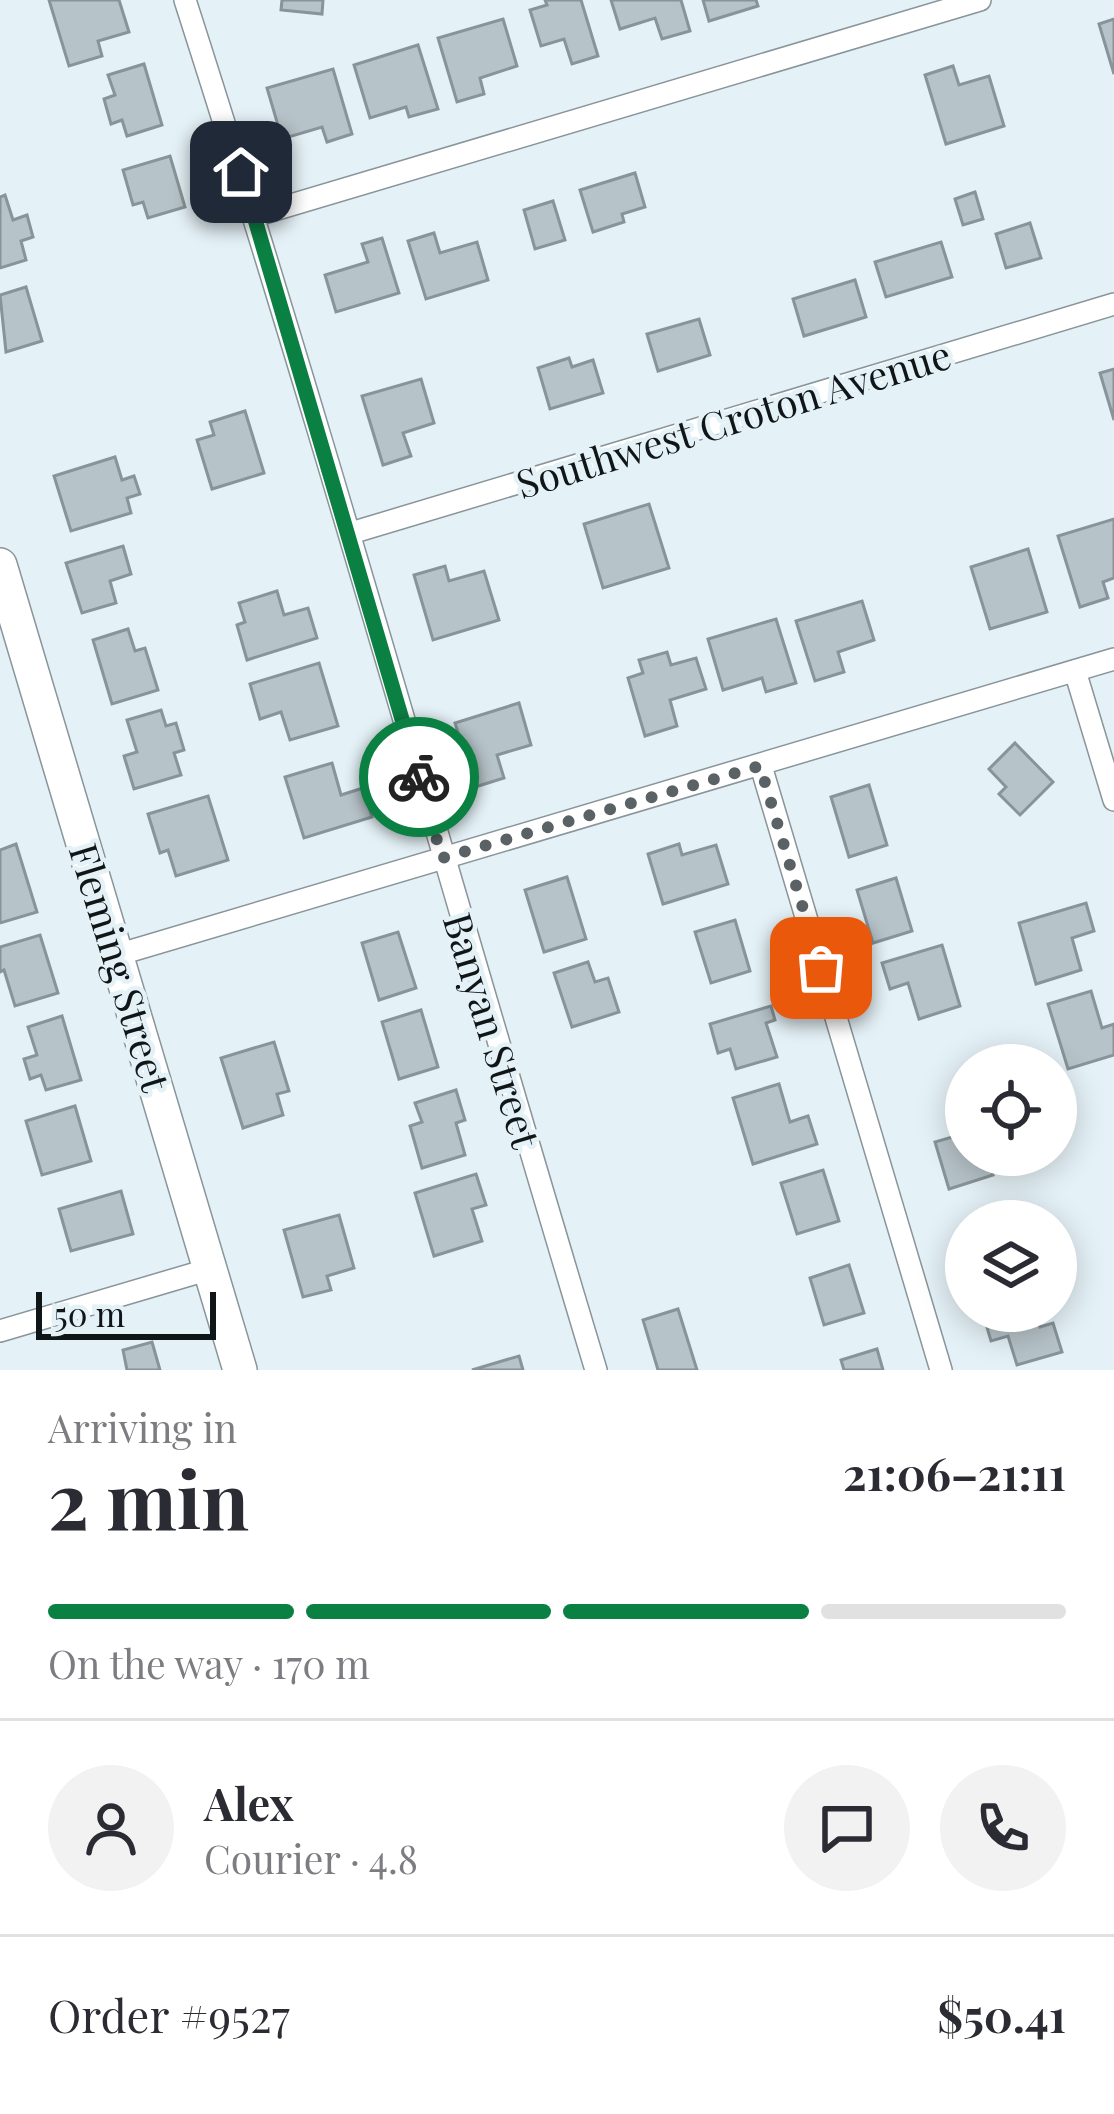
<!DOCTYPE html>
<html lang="en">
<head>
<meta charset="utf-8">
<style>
	:root { --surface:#fff; --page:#f2f2f3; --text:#2b2b33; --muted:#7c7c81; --line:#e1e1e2; --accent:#0b8043 }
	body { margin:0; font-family:"Playfair Display",serif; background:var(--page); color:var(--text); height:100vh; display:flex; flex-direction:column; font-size:45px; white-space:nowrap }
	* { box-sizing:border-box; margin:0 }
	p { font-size:39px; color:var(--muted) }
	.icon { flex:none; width:66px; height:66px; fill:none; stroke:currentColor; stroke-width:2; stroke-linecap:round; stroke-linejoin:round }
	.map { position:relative; height:1370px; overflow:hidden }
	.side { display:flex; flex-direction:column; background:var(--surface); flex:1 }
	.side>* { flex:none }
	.buttons { position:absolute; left:945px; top:1044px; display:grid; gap:24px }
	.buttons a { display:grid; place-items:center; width:132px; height:132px; border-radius:50%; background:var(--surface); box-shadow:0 6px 30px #0003; font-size:60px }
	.scale { position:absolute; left:36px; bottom:30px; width:180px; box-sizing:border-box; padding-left:12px; border:6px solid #101517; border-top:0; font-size:33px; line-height:42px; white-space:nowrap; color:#101517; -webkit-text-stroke:9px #e4f1f6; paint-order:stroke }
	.pin { position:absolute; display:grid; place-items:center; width:102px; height:102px; color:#fff; margin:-51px; border-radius:24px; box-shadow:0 6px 18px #0006 }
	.courier { position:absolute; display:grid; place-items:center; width:120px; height:120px; margin:-60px; border:9px solid #0b8043; border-radius:50%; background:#fff; color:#222; box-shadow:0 3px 15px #0007 }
	.summary em { font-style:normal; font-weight:700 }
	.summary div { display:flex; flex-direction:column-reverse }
	.summary { display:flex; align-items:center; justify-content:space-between; height:204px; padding:0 48px }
	h1 { font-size:78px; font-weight:700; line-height:90px }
	.bar { display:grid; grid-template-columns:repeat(4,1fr); gap:18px 12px; align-content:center; height:144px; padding:0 48px }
	.bar i { height:15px; border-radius:9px; background:var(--line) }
	.bar .selected { background:var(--accent) }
	.bar p { grid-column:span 4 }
	.line { display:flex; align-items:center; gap:30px; padding:0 48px; border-top:3px solid var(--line) }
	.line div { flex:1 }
	.round { display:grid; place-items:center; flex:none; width:126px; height:126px; border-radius:63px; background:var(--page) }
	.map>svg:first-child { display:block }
	.building { fill:#b6c3c8; stroke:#889499; stroke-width:3 }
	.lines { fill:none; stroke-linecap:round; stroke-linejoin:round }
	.street-casing { stroke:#89959a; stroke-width:24 }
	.secondary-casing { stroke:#89959a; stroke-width:36 }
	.street { stroke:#fff; stroke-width:21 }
	.secondary { stroke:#fff; stroke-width:33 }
	.done { stroke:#5a6265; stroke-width:12; stroke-dasharray:0 21.6 }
	.route { stroke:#0b8043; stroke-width:15 }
	.labels { text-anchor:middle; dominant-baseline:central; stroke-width:9; stroke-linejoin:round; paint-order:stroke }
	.street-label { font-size:39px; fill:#101517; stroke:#e4f1f6 }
</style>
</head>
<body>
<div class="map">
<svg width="1114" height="1370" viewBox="0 0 1114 1370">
	<rect width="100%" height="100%" fill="#e4f1f6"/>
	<g class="building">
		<path d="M49,0H119L129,32L98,41L102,56L69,66Z"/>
		<path d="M282,0H323L322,14L281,10Z"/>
		<path d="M545,0H581L598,56L572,64L564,39L541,46L530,10L547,5Z"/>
		<path d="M611,0H681L690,31L662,39L655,18L620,29Z"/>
		<path d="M703,0H756L758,6L709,21Z"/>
		<path d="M503,19L517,66L480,78L484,94L457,102L438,38Z"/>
		<path d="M1114,19V74L1099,24Z"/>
		<path d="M418,45L438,109L409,117L406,107L370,118L354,65Z"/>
		<path d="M144,64L162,125L127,136L122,120L111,124L104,99L115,95L108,75Z"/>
		<path d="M953,66L959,85L989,76L1004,126L946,144L925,75Z"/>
		<path d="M333,69L352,134L327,142L322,127L282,139L267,88Z"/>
		<path d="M170,156L185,207L148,218L143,202L133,205L123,170Z"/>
		<path d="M635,173L645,207L622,214L624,222L593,232L580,190Z"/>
		<path d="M975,192L983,219L963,225L955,199Z"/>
		<path d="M5,195L13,220L27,215L33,237L21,241L26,260L0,268V197Z"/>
		<path d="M553,201L565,240L535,249L524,210Z"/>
		<path d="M1030,223L1041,258L1006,268L996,234Z"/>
		<path d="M434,233L440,253L477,242L488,280L426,299L408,241Z"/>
		<path d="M382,238L399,293L336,312L325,275L368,262L362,244Z"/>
		<path d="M941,242L952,277L886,297L875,262Z"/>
		<path d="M855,280L866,317L804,336L793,299Z"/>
		<path d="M26,287L42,341L6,352L0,295Z"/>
		<path d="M699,319L710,355L658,371L647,334Z"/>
		<path d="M569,358L572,367L593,360L603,393L550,409L538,368Z"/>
		<path d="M1114,369V420L1100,373Z"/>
		<path d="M421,379L434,423L403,433L411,456L383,465L362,396Z"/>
		<path d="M245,411L264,473L212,489L197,440L214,435L210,422Z"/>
		<path d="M115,457L122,480L134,476L140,494L127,498L131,513L71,531L54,476Z"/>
		<path d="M649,504L669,568L603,588L584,524Z"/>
		<path d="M1114,519V578L1103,582L1108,598L1080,607L1058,536Z"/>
		<path d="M123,546L131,574L110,581L116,603L82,613L66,563Z"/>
		<path d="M1028,549L1047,612L990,629L971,567Z"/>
		<path d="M445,566L449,581L484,571L499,620L433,640L414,575Z"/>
		<path d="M277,591L284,615L308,608L317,638L247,660L237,625L245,622L239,603Z"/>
		<path d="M862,601L874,640L838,652L844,672L815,681L796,621Z"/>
		<path d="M776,619L796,683L766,692L762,678L723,690L708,639Z"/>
		<path d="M128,629L135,651L145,648L158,690L112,704L93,640Z"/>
		<path d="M667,652L671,665L696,658L706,689L670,700L677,726L645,736L628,678L643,673L639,660Z"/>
		<path d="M319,663L338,726L290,740L281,712L260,719L250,684Z"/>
		<path d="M519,703L531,745L497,755L504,778L475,787L455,723Z"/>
		<path d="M161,710L166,726L176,723L184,750L174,753L181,775L134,789L124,756L137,752L127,720Z"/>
		<path d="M1015,743L1053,782L1020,815L999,794L1006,787L989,769Z"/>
		<path d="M332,763L341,795L363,788L372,817L304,838L285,777Z"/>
		<path d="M869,785L887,845L849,857L831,797Z"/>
		<path d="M208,796L228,860L176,876L168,850L160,853L148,814Z"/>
		<path d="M16,844L37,912L0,923V850Z"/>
		<path d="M679,844L682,855L716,845L728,884L663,904L648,854Z"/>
		<path d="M567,877L586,939L544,952L525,890Z"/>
		<path d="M896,878L912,931L873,943L857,890Z"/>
		<path d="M1086,903L1094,931L1072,938L1081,970L1036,984L1019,923Z"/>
		<path d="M735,920L750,971L711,983L695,932Z"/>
		<path d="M398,932L416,988L379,1000L362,943Z"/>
		<path d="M40,935L58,993L15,1006L4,970L0,972V947Z"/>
		<path d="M942,945L960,1006L919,1019L908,983L890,989L882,963Z"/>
		<path d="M588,962L595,982L608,978L619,1012L572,1027L554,973Z"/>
		<path d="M1091,991L1102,1028L1114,1024V1055L1068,1069L1048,1004Z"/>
		<path d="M771,1006L775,1020L766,1023L777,1057L736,1069L730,1049L718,1053L710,1024Z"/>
		<path d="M421,1010L438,1067L399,1079L382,1022Z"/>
		<path d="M62,1016L81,1080L46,1090L41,1075L30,1079L24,1059L37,1055L28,1027Z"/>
		<path d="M274,1042L289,1091L277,1094L283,1115L243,1128L221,1058Z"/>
		<path d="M779,1084L790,1122L808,1116L817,1144L753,1164L733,1098Z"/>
		<path d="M456,1090L465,1120L456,1123L465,1155L422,1168L410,1126L422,1122L415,1103Z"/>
		<path d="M75,1106L91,1161L42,1175L26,1121Z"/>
		<path d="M966,1133V1155H987L993,1175L949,1189L935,1142Z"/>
		<path d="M823,1170L839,1221L797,1234L781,1183Z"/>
		<path d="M476,1174L486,1205L472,1209L482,1241L434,1256L415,1193Z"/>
		<path d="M121,1191L133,1234L71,1251L59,1209Z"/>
		<path d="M339,1215L354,1268L327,1276L331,1290L303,1297L284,1230Z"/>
		<path d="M849,1265L864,1313L824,1325L810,1278Z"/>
		<path d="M678,1309L697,1370H658L643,1320Z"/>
		<path d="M994,1311H1036L1040,1327L1053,1323L1062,1352L1017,1365L1008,1336L991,1341L983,1314Z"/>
		<path d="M152,1342L160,1370H127L123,1350Z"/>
		<path d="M877,1349L883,1370H844L841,1360Z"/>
		<path d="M519,1356L523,1370H472Z"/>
	</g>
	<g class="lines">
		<g class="street-casing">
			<g id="street">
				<path d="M185,0C331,454 458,913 596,1370"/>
				<path d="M254,216L980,0"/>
				<path d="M351,533L1114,304"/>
				<path d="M1075,671L1114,800"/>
				<path d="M761,766L941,1370"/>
				<path d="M117,955L1114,659"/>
				<path d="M0,1331L210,1269"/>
			</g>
		</g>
		<g class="secondary-casing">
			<path id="secondary" d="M0,565L240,1370"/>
		</g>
		<use href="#street" class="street"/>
		<use href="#secondary" class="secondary"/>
	</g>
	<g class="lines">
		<path class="done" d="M419,777L442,858L760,766L821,968"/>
		<path class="route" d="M241,172L419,777"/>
	</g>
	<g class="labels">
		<g class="street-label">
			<text transform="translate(733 418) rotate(-17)">Southwest Croton Avenue</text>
			<text transform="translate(121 967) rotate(73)">Fleming Street</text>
			<text transform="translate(493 1030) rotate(73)">Banyan Street</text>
		</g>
	</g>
</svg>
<div class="buttons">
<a><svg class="icon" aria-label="locate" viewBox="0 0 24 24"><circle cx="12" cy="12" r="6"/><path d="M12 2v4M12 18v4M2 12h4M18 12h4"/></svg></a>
<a><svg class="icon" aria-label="layers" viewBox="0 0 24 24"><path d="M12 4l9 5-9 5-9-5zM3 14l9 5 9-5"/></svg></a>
</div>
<div class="scale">50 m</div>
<div class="pin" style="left:821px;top:968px;background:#ea580c"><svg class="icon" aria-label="bag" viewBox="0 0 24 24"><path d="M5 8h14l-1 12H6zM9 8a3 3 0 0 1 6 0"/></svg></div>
<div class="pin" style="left:241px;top:172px;background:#1f2937"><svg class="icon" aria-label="home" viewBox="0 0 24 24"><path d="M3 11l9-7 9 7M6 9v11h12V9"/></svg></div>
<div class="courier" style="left:419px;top:777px"><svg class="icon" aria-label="bike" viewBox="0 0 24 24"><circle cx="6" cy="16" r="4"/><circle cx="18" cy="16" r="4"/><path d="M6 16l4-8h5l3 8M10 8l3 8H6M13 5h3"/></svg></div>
</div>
<section class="side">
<div class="summary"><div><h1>2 min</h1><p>Arriving in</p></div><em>21:06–21:11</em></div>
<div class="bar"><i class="selected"></i><i class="selected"></i><i class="selected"></i><i></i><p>On the way · 170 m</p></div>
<div class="line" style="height:216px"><a class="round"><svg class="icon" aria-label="person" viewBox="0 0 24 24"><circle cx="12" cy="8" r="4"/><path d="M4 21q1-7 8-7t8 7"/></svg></a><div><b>Alex</b><p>Courier · 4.8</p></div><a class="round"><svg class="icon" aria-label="chat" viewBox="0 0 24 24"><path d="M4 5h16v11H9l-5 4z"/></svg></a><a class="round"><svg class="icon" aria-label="phone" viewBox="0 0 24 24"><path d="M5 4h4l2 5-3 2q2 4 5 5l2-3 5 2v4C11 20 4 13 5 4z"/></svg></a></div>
<div class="line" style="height:156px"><div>Order #9527</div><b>$50.41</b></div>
</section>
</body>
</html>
